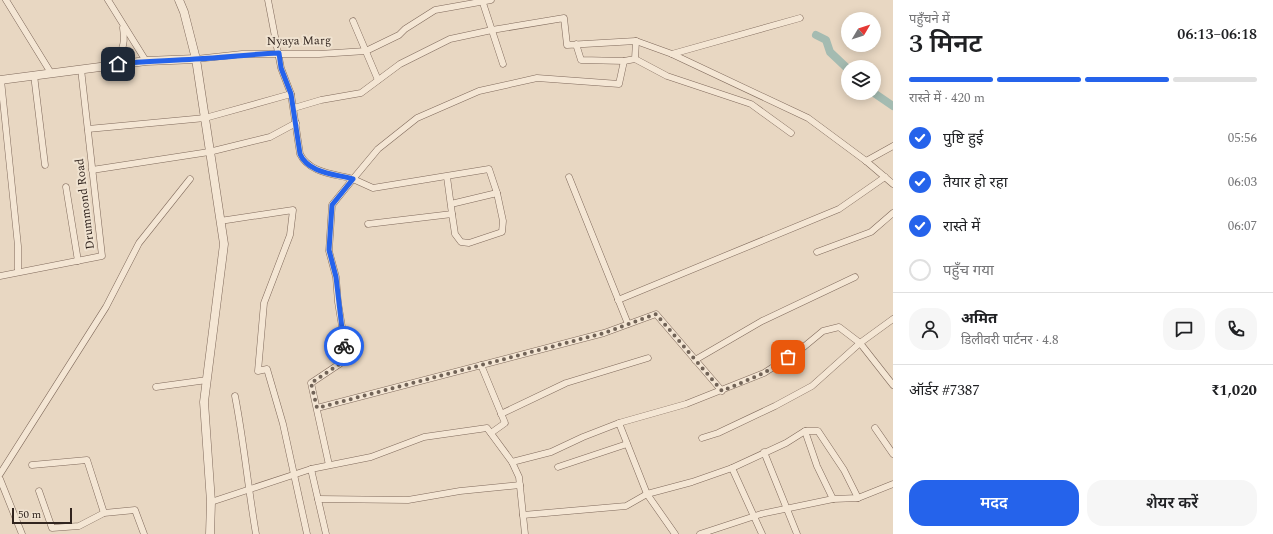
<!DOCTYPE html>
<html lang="hi">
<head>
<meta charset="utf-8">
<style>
	:root { --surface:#fff; --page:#f6f6f6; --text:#202124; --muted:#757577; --line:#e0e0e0; --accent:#2563eb }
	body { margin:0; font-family:Spectral,"Noto Sans Devanagari",serif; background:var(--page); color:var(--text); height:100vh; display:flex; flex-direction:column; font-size:15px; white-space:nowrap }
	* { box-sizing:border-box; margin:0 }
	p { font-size:13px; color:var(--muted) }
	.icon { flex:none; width:22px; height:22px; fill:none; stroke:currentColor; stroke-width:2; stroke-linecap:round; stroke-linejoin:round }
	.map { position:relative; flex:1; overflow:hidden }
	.side { display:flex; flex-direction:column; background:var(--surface); width:380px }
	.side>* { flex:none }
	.needle { width:26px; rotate:51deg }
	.fabs { position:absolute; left:841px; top:12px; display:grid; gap:8px }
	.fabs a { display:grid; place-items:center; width:40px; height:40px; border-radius:50%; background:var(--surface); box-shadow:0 2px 10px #0003; font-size:20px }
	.scale { position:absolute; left:12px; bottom:10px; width:60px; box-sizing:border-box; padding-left:4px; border:2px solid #31241e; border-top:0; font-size:11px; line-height:14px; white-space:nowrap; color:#31241e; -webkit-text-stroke:3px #f0e3d1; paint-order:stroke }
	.pin { position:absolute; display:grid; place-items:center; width:34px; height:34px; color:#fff; margin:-17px; border-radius:8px; box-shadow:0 2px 6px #0006 }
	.courier { position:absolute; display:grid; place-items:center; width:40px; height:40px; margin:-20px; border:3px solid #2563eb; border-radius:50%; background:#fff; color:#222; box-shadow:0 1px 5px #0007 }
	.summary em { font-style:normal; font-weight:600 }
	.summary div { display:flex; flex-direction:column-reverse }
	.summary { display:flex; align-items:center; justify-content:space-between; height:68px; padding:0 16px }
	h1 { font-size:26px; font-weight:600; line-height:30px }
	.bar { display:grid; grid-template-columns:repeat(4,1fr); gap:6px 4px; align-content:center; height:48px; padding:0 16px }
	.bar i { height:5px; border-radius:3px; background:var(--line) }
	.bar .on { background:var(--accent) }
	.bar p { grid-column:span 4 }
	.line { display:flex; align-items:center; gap:10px; padding:0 16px; border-top:1px solid var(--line) }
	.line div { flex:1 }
	.round { display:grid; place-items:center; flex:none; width:42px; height:42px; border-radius:16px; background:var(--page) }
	ol { padding:0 16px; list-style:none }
	li { display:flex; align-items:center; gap:12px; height:44px }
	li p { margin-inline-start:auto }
	li .icon { padding:4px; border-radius:50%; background:var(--accent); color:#fff; stroke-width:4 }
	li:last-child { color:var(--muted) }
	li i { width:22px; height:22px; border:2px solid var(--line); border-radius:50% }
	.cta { display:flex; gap:8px; margin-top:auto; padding:8px 16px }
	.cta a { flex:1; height:46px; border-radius:16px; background:var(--accent); color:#fff; font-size:16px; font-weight:600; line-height:46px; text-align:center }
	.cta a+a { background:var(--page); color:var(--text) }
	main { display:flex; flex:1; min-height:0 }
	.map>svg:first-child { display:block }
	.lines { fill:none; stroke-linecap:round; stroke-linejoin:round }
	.canal { stroke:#a4bbb1; stroke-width:8 }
	.minor-casing { stroke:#7f695b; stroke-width:7 }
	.tertiary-casing { stroke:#7f695b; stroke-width:9 }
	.minor { stroke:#f4e6d4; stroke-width:6 }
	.tertiary { stroke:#f4e6d4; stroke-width:8 }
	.done { stroke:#716357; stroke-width:4; stroke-dasharray:0 7.2 }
	.route { stroke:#2563eb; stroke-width:5 }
	.labels { text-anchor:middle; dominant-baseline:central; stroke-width:4; stroke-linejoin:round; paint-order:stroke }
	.street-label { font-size:12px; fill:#31241e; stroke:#f0e3d1 }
</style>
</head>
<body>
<main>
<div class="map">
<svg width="893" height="534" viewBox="0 0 893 534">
	<rect width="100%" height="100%" fill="#e8d7c2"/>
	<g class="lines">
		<g class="canal">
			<path d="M816,35L826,40L830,52L848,69"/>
			<path d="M874,93L893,106"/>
		</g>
		<g class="minor-casing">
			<g id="minor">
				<path d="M6,0L51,73"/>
				<path d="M108,0L146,61"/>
				<path d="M268,0L281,68L291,94L300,154C309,173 335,174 353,179L378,149L417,118L479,91L537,78L619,84L624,61"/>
				<path d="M482,0L503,64"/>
				<path d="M353,21L378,80"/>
				<path d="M636,41L672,54L808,118L866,161L893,184"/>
				<path d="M672,54L800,18"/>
				<path d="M196,59L242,54H319L366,51L399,35L405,29L435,10L491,0"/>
				<path d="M635,59L667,76L751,104L791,133"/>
				<path d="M106,65C122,55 126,46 123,28"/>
				<path d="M34,75L45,165"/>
				<path d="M1,80L18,246V272"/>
				<path d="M294,108L321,100L361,93L400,64L450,39L492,30L564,18L567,45L636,41L635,59L624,61L581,60L576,44"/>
				<path d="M88,129L205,118L291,94"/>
				<path d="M866,161L893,146"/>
				<path d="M92,170L209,152L270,137L296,123"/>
				<path d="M569,177L628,324"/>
				<path d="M66,187L78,261"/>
				<path d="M451,204L497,193L503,221L502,232L469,243L461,242L455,234L452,214"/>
				<path d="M220,221L293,210L290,235L264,303L258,371L267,369L283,424L307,534"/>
				<path d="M368,224L452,214L447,177"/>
				<path d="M817,252L871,232L893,213"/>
				<path d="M0,276L102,256L81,69"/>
				<path d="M618,300L839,209L885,177"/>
				<path d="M695,360L762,321L855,277"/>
				<path d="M481,365L505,423L491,433"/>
				<path d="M156,387L207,380"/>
				<path d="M235,396C244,442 248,488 256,534"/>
				<path d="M317,408L604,333L656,314L722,391"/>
				<path d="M501,414L566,383L648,358"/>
				<path d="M619,423L686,404L764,373L800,350L823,331L839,327L860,343L893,385"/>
				<path d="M875,428L893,454"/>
				<path d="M805,431L817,466L833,499L858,498L893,484"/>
				<path d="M702,438L718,433L775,406L812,386L860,343L893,319"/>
				<path d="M764,452L797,534"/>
				<path d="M512,462L551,452L583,437L619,423L647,494L692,482L732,468L762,534"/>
				<path d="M32,465L87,460L104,513"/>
				<path d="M329,465L311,383L344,361V339L338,302L336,277L329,251L332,205L353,179L373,188L489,169L497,193"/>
				<path d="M558,467L627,444"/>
				<path d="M732,468L786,443L805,431H818L844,470L858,498"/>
				<path d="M311,469L326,534"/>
				<path d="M0,474L106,307L139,243L190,179"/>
				<path d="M0,479L22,534"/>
				<path d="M39,491L52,528L79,526L104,513L135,510L144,534"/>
				<path d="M318,499L408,500L460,491L520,485"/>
				<path d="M211,502L311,469L371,457L424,437L487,428L512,462L519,477L525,534"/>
				<path d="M523,515L626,506L647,494L675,534"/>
				<path d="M700,534L761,514L833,499"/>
			</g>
		</g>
		<g class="tertiary-casing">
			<g id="tertiary">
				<path d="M179,0L184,12L196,59L224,244L204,402L211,502L210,534"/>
				<path d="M0,80L146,61L196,59"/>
			</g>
		</g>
		<use href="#minor" class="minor"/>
		<use href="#tertiary" class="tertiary"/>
	</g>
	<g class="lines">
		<path class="done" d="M344,346V361L311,383L317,408L604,333L656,314L722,391L764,373L788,357"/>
		<path class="route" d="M118,64C144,61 169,61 195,59C223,58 251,54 279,53L281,68L291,94L300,154C308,173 335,174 353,179L332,205L329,250L336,277L344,346"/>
	</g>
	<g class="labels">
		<g class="street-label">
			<text transform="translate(299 41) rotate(-1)">Nyaya Marg</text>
			<text transform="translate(85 204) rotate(-97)">Drummond Road</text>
		</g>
	</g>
</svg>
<div class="fabs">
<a><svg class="needle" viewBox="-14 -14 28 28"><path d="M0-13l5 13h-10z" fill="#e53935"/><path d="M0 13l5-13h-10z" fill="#757577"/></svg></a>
<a><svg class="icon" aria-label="layers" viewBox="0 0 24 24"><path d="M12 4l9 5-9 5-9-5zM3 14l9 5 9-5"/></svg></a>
</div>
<div class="scale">50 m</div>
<div class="pin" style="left:788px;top:357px;background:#ea580c"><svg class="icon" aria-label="bag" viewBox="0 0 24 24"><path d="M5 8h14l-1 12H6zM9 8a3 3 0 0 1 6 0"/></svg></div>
<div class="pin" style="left:118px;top:64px;background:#1f2937"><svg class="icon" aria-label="home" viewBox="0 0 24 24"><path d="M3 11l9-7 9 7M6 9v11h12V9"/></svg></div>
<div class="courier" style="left:344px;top:346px"><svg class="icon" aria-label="bike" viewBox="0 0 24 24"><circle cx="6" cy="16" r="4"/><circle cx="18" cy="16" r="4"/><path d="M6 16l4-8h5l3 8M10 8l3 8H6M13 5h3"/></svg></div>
</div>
<section class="side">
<div class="summary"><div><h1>3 मिनट</h1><p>पहुँचने में</p></div><em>06:13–06:18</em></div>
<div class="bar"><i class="on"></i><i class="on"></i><i class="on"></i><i></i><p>रास्ते में · 420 m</p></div>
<ol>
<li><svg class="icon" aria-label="check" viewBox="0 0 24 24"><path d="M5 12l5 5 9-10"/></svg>पुष्टि हुई<p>05:56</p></li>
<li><svg class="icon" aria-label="check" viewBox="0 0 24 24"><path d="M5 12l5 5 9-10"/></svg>तैयार हो रहा<p>06:03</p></li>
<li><svg class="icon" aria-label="check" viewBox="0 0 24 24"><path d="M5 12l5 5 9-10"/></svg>रास्ते में<p>06:07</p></li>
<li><i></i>पहुँच गया</li>
</ol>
<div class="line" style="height:72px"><a class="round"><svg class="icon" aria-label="person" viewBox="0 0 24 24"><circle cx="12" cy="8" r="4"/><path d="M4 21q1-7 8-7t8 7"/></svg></a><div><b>अमित</b><p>डिलीवरी पार्टनर · 4.8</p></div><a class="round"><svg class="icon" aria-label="chat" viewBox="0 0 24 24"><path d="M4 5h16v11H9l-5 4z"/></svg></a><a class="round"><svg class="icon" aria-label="phone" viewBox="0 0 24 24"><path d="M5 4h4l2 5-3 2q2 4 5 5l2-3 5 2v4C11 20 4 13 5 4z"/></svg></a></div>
<div class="line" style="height:52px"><div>ऑर्डर #7387</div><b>₹1,020</b></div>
<div class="cta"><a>मदद</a><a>शेयर करें</a></div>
</section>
</main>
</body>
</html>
